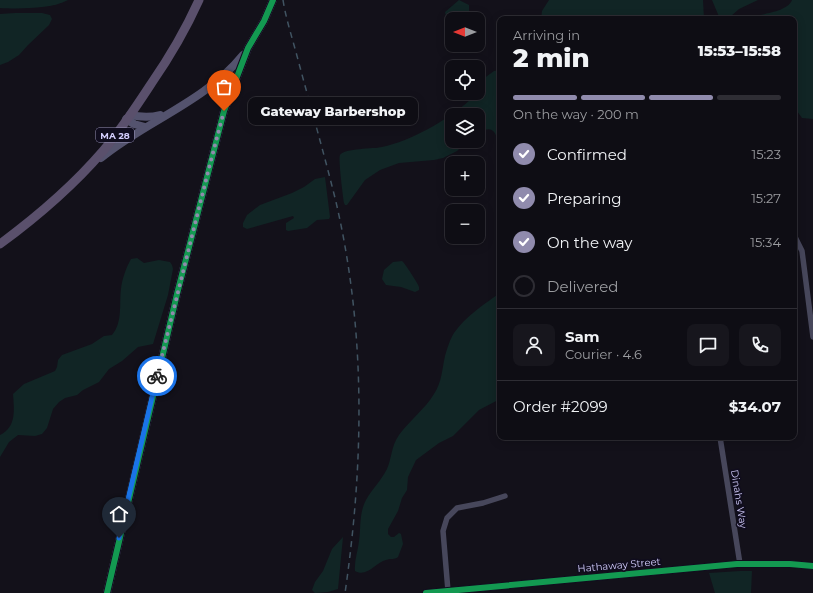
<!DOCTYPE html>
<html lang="en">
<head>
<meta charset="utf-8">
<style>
	:root { --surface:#0e0d14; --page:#17161d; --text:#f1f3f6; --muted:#9b9ca0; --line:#2e2d34; --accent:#908bad }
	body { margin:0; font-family:Montserrat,sans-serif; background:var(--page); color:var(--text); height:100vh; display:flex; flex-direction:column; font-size:15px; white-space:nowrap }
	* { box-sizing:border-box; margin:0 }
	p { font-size:13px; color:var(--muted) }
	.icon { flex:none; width:22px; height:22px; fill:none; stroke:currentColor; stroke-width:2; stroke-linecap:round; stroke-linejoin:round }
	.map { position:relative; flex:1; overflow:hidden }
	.side { position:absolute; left:497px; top:16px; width:300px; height:424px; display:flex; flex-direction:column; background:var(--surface); border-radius:8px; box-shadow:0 2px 10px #0003,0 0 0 1px var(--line) }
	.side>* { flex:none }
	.needle { width:26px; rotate:270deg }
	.buttons { position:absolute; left:445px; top:12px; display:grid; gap:8px }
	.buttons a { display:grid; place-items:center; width:40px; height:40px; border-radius:8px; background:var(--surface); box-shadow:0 2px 10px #0003,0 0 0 1px var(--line); font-size:20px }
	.pin { position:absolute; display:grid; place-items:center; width:34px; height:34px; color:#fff; margin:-41px -17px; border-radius:50% 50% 50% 0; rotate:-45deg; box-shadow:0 0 4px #0007 }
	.pin .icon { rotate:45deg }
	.courier { position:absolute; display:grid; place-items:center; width:40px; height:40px; margin:-20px; border:3px solid #1a73e8; border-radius:50%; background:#fff; color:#222; box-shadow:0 1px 5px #0007 }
	.bubble { position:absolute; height:28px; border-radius:8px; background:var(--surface); box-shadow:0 2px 10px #0003,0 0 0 1px var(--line); font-size:13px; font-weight:800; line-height:28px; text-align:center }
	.overview em { font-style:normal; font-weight:800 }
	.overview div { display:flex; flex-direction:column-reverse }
	.overview { display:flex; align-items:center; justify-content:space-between; height:68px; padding:0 16px }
	h1 { font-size:26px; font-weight:800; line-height:30px }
	.bar { display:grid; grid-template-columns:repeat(4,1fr); gap:6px 4px; align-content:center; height:48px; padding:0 16px }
	.bar i { height:5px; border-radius:3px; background:var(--line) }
	.bar .on { background:var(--accent) }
	.bar p { grid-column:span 4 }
	.line { display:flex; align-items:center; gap:10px; padding:0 16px; border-top:1px solid var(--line) }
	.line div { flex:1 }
	.round { display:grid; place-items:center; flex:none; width:42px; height:42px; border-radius:8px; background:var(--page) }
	ol { padding:0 16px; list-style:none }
	li { display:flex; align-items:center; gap:12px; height:44px }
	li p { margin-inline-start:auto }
	li .icon { padding:4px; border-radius:50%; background:var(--accent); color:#fff; stroke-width:4 }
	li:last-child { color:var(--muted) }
	li i { width:22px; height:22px; border:2px solid var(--line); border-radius:50% }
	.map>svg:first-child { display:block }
	.green { fill:#112525 }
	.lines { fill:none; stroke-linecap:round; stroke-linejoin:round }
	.minor { stroke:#47475b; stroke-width:5.5 }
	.tertiary { stroke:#47475b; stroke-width:7 }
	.secondary { stroke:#54536e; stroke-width:8 }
	.primary { stroke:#5a506c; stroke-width:9 }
	.rail { stroke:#415462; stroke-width:1.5; stroke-dasharray:6 5; stroke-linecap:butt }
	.cycleway-casing { stroke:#100d1e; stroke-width:8 }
	.cycleway { stroke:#139951; stroke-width:6 }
	.done { stroke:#908bad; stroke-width:4; stroke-dasharray:0 7.2 }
	.route { stroke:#1a73e8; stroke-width:5 }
	.labels { text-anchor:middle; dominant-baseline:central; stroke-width:3.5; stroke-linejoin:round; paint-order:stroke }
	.shield { fill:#100d1e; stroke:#9893b9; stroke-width:1 }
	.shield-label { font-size:9px; font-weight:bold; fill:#d3cdfc }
	.street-label { font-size:10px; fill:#d3cdfc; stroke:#100d1e }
</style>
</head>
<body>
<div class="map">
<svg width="813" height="593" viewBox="0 0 813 593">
	<rect width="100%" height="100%" fill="#13111a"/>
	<g class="green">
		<path d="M0,0H68C52,9 18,9 0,8Z"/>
		<path d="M459,0L469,5V19H452V29L449,30L445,12Z"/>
		<path d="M549,0H703L704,19H541L542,11Z"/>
		<path d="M712,0H758L739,9L731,16V19H720Z"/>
		<path d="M792,0H813V119L802,118L794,107V19H748C760,13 787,13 792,0Z"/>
		<path d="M15,13H42L50,15L52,19L49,25L28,45L19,55L8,62L0,65V14Z"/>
		<path d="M500,70V149C496,135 495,122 478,134V115H452V141H467L457,151L443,158L434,160L399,163L380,170L365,180L347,205H345L344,203C343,197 338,157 340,155C345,148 373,149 382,147C411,141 448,120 470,100V95L471,93H478V84L479,82L494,71Z"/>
		<path d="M325,177L330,217L329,219L317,220L307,228L288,231L286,230V223L294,218L293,216L247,229L243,227V223L247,215L260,205L292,193L304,187L315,179Z"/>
		<path d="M137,258L144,263L159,260L170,262L172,265L173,269L168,295L153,344L138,347L122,361L109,369L99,382L83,390L77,395L65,398L59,402L53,409L47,428L42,434L35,436L18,435L9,442L0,457V435C17,427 14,409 13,394L24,384L55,371L57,367L58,360L62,355L92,344L104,336L112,335C123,322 119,304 121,289C122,279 126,268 131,259Z"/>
		<path d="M402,261C404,262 419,285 419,287C419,288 419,289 419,290L415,292L401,287L386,285L382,279L384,270L393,262Z"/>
		<path d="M500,293V399L479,410L453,436L439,443L416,460L408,477L407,490L402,498L398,511L388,529V534L391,537H394L399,533L401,534L403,544L398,557C394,560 391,558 386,560C376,562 367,578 355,571C354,561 358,551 359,541C361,527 359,513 366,500C372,489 381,481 387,469C392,458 391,446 399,435C410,420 425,409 434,394C442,382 442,369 445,356C447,349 450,339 454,333C465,317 484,304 500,293Z"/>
		<path d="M343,537L338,589L328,592L315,593L312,590L315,582L323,571L332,549Z"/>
		<path d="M740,571H752L751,593H715L709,573Z"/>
	</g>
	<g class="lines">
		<g class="minor">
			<path d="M794,235L802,251L813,337"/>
			<path d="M720,437L740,564"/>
			<path d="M448,591L443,531L447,518L457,508L483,503L505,496"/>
		</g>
		<path class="tertiary" d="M426,593L737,564H790L813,566"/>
		<g class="secondary">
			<path d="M217,82L225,94L226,102"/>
			<path d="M130,115C140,117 149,118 160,115"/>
			<path d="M126,119L134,124L145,127"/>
			<path d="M101,158C146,121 205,102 243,55"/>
			<path d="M107,593L177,294L224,111L248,48L264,21L273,0"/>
		</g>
		<path class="primary" d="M0,244C38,216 72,187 103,151C121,130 136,107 151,84C169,58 186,29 199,0"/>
		<path class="rail" d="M283,0C286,19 292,37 297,56C310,105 324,153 336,202C366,332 364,462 345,593"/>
		<g class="cycleway-casing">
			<g id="cycleway">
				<path d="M107,593L177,294L224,111L248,48L264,21L273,0"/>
				<path d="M426,593L737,564H790L813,566"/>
			</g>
		</g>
		<use href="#cycleway" class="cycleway"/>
	</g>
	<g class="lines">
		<path class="done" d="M157,376L209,168L224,111"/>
		<path class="route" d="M119,538L157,376"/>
	</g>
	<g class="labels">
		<rect class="shield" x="96" y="128" width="38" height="14" rx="3"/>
		<g class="shield-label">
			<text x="115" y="135">MA 28</text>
		</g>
		<g class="street-label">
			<text transform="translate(739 499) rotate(81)">Dinahs Way</text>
			<text transform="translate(619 565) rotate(-5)">Hathaway Street</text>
		</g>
	</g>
</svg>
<div class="buttons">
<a><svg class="needle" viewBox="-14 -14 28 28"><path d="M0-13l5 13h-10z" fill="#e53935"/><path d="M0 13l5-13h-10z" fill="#9b9ca0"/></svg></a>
<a><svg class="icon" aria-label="locate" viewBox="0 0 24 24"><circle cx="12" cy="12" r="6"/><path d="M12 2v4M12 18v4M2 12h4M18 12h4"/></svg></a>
<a><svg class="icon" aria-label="layers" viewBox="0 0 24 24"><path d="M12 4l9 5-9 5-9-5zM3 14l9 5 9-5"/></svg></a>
<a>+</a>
<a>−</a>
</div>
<div class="pin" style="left:224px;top:111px;background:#ea580c"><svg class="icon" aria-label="bag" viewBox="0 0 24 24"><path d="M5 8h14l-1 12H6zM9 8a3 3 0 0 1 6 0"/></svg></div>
<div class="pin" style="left:119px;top:538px;background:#1f2937"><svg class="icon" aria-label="home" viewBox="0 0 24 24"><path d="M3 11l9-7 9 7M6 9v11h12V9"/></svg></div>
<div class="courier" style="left:157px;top:376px"><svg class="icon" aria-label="bike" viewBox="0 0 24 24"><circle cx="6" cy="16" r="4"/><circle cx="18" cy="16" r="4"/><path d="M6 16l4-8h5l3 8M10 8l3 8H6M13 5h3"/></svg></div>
<div class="bubble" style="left:248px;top:97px;width:170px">Gateway Barbershop</div>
<section class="side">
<div class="overview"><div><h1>2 min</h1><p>Arriving in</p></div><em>15:53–15:58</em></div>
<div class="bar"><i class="on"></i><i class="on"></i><i class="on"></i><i></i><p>On the way · 200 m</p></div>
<ol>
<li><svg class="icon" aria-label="check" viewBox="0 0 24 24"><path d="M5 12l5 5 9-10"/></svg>Confirmed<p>15:23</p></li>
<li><svg class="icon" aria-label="check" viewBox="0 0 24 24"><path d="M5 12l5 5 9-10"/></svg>Preparing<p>15:27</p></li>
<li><svg class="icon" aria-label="check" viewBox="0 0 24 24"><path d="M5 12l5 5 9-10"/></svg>On the way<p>15:34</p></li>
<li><i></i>Delivered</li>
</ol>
<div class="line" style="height:72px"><a class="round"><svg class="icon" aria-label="person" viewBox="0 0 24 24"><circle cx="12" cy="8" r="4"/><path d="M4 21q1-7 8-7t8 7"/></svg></a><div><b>Sam</b><p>Courier · 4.6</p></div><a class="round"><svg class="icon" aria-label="chat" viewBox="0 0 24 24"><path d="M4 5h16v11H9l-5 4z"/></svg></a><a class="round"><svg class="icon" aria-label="phone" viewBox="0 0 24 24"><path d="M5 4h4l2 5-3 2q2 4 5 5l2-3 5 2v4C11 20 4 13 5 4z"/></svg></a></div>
<div class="line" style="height:52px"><div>Order #2099</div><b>$34.07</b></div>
</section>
</div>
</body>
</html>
